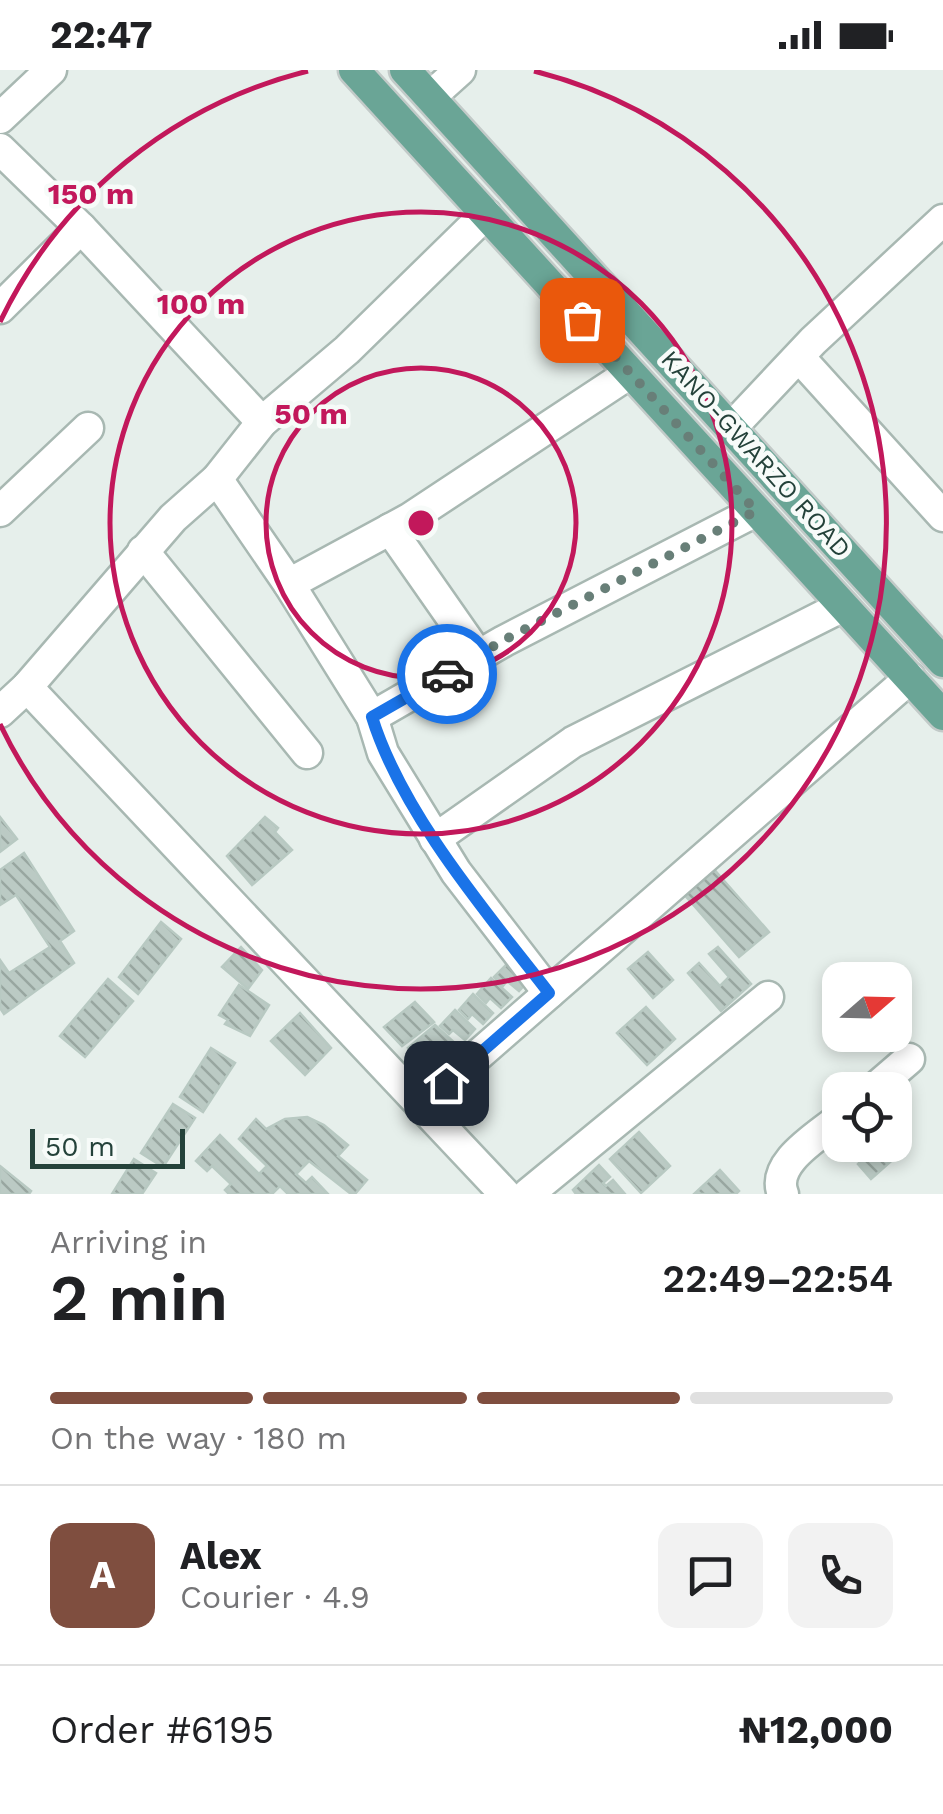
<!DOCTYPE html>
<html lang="en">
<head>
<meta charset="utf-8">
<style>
	:root { --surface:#fff; --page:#f2f2f2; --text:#202124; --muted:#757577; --line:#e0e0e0; --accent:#7f4e3f }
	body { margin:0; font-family:"Work Sans",sans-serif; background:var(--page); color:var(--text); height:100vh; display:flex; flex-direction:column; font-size:38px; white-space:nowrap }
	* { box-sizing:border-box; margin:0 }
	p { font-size:32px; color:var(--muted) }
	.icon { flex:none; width:55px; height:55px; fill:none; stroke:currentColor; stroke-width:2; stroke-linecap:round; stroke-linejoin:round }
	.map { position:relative; height:1124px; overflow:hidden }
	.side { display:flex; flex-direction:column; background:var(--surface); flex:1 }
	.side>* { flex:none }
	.needle { width:65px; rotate:70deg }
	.controls { position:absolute; left:822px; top:892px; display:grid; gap:20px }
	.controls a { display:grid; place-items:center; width:90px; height:90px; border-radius:20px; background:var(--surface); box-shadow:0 5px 15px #0003; font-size:50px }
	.scale { position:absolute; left:30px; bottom:25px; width:155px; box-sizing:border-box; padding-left:10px; border:5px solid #24423a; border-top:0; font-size:28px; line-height:35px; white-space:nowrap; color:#24423a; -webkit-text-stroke:8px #f7fbf9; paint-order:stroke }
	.pin { position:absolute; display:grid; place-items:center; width:85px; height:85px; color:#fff; margin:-42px; border-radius:20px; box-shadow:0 5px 15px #0006 }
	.courier { position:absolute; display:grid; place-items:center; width:100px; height:100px; margin:-50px; border:8px solid #1a73e8; border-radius:50%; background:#fff; color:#222; box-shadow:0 2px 12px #0007 }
	.summary em { font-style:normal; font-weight:600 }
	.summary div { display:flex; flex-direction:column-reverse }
	.summary { display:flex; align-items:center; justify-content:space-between; height:170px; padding:0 50px }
	h1 { font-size:65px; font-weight:600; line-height:75px }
	.bar { display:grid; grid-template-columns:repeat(4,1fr); gap:15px 10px; align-content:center; height:120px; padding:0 50px }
	.bar i { height:12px; border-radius:8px; background:var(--line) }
	.bar .current { background:var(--accent) }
	.bar p { grid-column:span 4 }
	.line { display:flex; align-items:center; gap:25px; padding:0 50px; border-top:2px solid var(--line) }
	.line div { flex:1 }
	.round { display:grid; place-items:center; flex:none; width:105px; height:105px; border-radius:20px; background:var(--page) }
	.status { display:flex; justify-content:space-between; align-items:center; height:70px; padding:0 50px; background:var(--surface); direction:ltr }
	.status svg { height:28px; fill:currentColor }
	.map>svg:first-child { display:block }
	.building { fill:url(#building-back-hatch); stroke:#b8c9c2; stroke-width:2.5 }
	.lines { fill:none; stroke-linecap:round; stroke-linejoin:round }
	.minor-casing { stroke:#a8b8b2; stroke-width:35 }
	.major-casing { stroke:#c2cac8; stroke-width:35 }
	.minor { stroke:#fff; stroke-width:30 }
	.major { stroke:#6aa596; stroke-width:30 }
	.done { stroke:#687f78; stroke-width:10; stroke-dasharray:0 18 }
	.route { stroke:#1a73e8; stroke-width:12 }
	.ring { fill:none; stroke:#c2185b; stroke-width:5 }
	.labels { text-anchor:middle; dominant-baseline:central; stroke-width:9; stroke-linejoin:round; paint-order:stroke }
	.street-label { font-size:25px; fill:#24423a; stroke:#f7fbf9 }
	.centre { fill:#c2185b; stroke:#f7fbf9; stroke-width:5 }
	.ring-label { font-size:30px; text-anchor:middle; font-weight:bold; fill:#c2185b; stroke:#f7fbf9; stroke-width:9; stroke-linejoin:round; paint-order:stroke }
</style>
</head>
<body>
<div class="status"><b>22:47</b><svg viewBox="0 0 49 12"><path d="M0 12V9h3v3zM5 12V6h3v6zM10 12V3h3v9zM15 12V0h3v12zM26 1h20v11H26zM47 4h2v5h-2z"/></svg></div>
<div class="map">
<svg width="943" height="1124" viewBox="0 0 943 1124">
	<defs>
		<pattern id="building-back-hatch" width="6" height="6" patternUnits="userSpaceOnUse" patternTransform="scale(2.5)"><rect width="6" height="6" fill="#bbcac4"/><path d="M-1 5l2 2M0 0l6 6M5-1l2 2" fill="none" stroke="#98a6a0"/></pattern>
	</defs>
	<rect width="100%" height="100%" fill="#e6efeb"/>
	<g class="building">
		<path d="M0,747L17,769L0,782Z"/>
		<path d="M265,747L278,758L275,762L292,780L252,815L227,786Z"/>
		<path d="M24,783L74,861L60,871L74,893L4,944L0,938V890L9,903L50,877L16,825L0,835V800Z"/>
		<path d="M712,797L769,862L739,887L683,823Z"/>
		<path d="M161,852L181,869L138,924L119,907Z"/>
		<path d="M241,877L262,900L248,919L222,897Z"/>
		<path d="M718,877L751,914L721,941L688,903L699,893L720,916L729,907L709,884Z"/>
		<path d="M648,882L673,910L653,928L628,899Z"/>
		<path d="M509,892L529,910L519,921L507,911L503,916L494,907Z"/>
		<path d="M491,908L512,927L501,938L490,928L486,933L477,924Z"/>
		<path d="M108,909L133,931L85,987L60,966Z"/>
		<path d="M239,915L269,935L250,966L225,954L228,950L219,945Z"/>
		<path d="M473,924L493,943L483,954L472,944L468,949L459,940Z"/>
		<path d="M415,932L434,952L402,976L384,957Z"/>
		<path d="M646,937L675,969L647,995L617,963Z"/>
		<path d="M455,940L475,959L465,970L453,960L449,964L440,956Z"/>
		<path d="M300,943L331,978L305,1005L271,971Z"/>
		<path d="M435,955L458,976L427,1002L408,978Z"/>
		<path d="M211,978L235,993L203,1042L180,1027Z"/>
		<path d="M173,1034L195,1048L163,1097L141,1083Z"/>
		<path d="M307,1047L324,1055L348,1075L338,1086L367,1110L355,1124H351L309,1091L296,1104L306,1113L312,1107L328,1124H288L280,1116L272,1124H229L225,1120L231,1114L212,1096L207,1101L196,1091L220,1065L259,1104L267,1096L239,1069L256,1049L266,1059L285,1049Z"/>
		<path d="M639,1062L670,1096L641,1123L610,1089Z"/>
		<path d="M895,1066L906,1078L871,1109L858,1094L863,1089L850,1075H895Z"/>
		<path d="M134,1089L156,1103L142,1124H112Z"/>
		<path d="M599,1095L610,1107L603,1113L606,1116L613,1110L625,1124H576L573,1120Z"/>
		<path d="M0,1096L31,1121L29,1124H0Z"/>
		<path d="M720,1100L739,1121L736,1124H694Z"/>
	</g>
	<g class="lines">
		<g class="minor-casing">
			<g id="minor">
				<path d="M430,27L460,0"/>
				<path d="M0,48L51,0"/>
				<path d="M0,79L81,158L262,352"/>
				<path d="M0,238L81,158"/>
				<path d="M799,287L943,446"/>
				<path d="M732,357L813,271L943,150"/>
				<path d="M217,409L289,514L372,647L383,683L456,802L549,923"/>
				<path d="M0,441L88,358"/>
				<path d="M390,459L478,585"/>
				<path d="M143,481L307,683"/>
				<path d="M289,514L409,449L630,303"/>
				<path d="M27,617L505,1124"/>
				<path d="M0,642L27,617L173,448L217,409L262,352L347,280L486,144"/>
				<path d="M372,647L504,571L756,441"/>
				<path d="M435,769L573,672L843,536"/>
				<path d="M873,1020L909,989"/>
				<path d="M421,1035L910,608"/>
				<path d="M528,1124L768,927"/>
				<path d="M783,1124C770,1093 819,1066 840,1048"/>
			</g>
		</g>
		<g class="major-casing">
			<g id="major">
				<path d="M354,0L943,645"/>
				<path d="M405,0L943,592"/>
			</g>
		</g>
		<use href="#minor" class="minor"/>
		<use href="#major" class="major"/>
	</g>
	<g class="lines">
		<path class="done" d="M447,604L504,570L756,441L582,250"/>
		<path class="route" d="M446,1013L549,923C487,843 402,744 372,647L447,604"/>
	</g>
	<g class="ring">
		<circle cx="421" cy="453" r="155"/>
		<circle cx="421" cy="453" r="311"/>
		<path d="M0 252A466 466 0 0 1 308 1M534 1A466 466 0 1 1 0 654"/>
	</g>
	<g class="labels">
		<g class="street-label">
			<text transform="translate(756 384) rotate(48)">KANO-GWARZO ROAD</text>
		</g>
	</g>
	<circle cx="421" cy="453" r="15" class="centre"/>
	<g class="ring-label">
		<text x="91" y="134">150 m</text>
		<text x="201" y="244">100 m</text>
		<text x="311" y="354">50 m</text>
	</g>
</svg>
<div class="controls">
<a><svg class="needle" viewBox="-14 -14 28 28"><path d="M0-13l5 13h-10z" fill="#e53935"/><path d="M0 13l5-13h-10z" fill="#757577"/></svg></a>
<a><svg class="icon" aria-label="locate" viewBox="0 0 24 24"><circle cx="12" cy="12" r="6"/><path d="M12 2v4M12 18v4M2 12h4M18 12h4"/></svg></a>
</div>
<div class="scale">50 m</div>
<div class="pin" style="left:582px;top:250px;background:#ea580c"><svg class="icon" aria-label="bag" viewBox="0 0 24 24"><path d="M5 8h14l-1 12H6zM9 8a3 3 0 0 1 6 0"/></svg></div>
<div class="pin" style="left:446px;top:1013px;background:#1f2937"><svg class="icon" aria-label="home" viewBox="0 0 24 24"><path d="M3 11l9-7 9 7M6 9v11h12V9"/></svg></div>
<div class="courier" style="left:447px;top:604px"><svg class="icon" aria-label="car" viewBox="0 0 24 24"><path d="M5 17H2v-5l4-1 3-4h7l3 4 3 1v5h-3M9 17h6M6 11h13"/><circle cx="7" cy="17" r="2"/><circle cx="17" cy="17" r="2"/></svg></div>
</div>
<section class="side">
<div class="summary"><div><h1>2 min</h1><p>Arriving in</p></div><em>22:49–22:54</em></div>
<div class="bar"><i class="current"></i><i class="current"></i><i class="current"></i><i></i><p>On the way · 180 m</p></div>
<div class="line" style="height:180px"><b class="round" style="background:var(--accent);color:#fff">A</b><div><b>Alex</b><p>Courier · 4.9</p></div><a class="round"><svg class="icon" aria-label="chat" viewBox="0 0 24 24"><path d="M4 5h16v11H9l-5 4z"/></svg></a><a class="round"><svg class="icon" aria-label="phone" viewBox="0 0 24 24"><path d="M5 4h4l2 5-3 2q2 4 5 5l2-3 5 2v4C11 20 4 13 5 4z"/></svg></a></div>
<div class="line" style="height:130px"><div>Order #6195</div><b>₦12,000</b></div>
</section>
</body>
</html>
